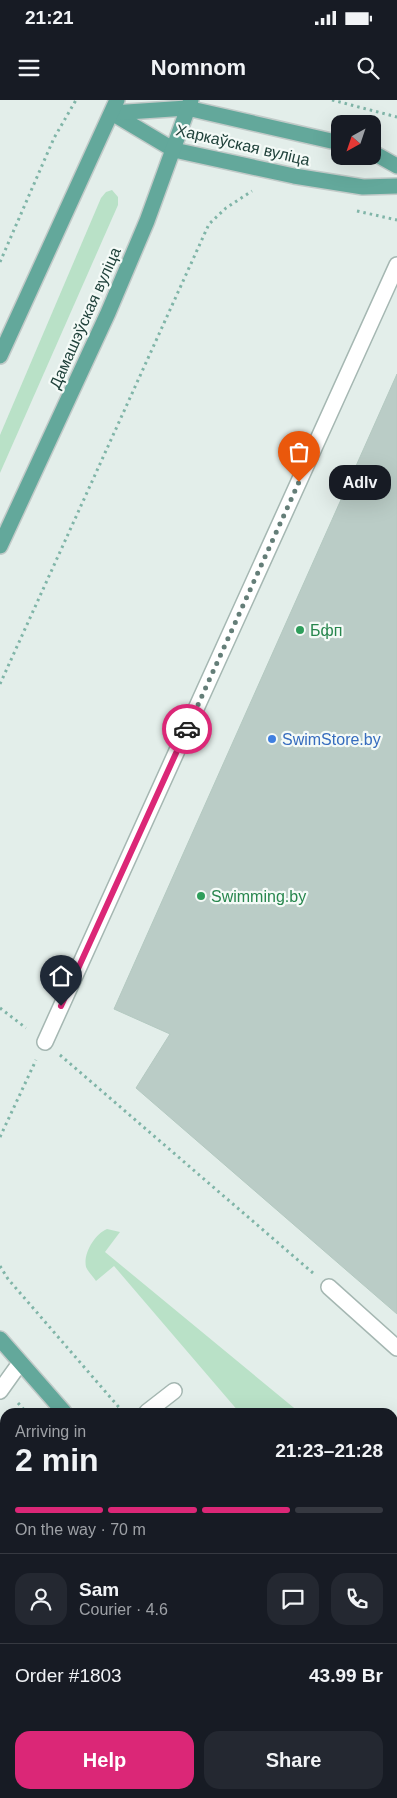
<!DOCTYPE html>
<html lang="en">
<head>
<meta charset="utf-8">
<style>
	:root { --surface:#171b24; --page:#242831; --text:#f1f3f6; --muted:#9ea1a6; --line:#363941; --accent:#db2777 }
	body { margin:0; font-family:Helvetica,sans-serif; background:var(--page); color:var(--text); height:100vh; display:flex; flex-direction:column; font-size:19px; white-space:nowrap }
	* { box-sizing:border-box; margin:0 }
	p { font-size:16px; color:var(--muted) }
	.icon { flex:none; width:28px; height:28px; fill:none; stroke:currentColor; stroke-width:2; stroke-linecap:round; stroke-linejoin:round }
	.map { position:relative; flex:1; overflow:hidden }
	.details { position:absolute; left:0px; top:1308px; width:398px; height:391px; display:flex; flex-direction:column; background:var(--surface); border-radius:15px 15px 0 0; box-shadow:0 5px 20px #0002 }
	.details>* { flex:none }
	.needle { width:32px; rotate:220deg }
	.tools { position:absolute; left:331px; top:15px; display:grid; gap:10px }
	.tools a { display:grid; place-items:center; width:50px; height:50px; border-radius:10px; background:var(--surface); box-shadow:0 5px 20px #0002; font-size:25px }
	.pin { position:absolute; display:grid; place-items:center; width:42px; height:42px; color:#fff; margin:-51px -21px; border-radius:50% 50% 50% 0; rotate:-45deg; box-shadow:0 0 5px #0007 }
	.pin .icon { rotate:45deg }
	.courier { position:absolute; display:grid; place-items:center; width:50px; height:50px; margin:-25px; border:4px solid #db2777; border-radius:50%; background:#fff; color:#222; box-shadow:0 1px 6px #0007 }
	.bubble { position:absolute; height:35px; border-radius:15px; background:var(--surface); box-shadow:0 5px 20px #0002; font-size:16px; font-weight:800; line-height:35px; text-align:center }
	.headline em { font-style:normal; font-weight:800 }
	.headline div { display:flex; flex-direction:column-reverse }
	.headline { display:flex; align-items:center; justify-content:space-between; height:85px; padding:0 15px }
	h1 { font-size:32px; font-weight:800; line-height:38px }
	.bar { display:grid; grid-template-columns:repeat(4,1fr); gap:8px 5px; align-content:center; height:60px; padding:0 15px }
	.bar i { height:6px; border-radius:4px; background:var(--line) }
	.bar .on { background:var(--accent) }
	.bar p { grid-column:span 4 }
	.line { display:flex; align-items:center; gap:12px; padding:0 15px; border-top:1px solid var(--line) }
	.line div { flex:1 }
	.round { display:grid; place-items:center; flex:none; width:52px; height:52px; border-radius:15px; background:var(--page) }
	.primary-button { display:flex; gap:10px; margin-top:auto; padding:10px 15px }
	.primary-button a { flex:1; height:58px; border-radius:15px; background:var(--accent); color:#fff; font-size:20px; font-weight:800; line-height:58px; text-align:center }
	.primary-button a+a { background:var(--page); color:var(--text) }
	.status { display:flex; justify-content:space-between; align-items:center; height:35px; padding:0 25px; background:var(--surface); direction:ltr }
	.status svg { height:14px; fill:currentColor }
	header { display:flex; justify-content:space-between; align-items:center; height:65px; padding:0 15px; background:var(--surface); font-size:22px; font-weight:800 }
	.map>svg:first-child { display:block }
	.green { fill:#b9e1c7 }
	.building { fill:#baccc6; stroke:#b4c9c1 }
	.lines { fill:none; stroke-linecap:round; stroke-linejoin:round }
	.minor-casing { stroke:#a5b7b2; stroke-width:18 }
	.major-casing { stroke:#c1cac8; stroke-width:18 }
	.path { stroke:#80b5a8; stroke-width:3; stroke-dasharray:2.5 4; stroke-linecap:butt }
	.minor { stroke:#fff; stroke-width:15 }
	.major { stroke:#63a89b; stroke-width:15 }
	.done { stroke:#647e78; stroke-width:5; stroke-dasharray:0 9 }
	.route { stroke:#db2777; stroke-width:6 }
	.leisure-dot { fill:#2e9e5b; stroke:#f4faf7; stroke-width:2 }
	.shop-dot { fill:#3f7fe0; stroke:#f4faf7; stroke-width:2 }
	.labels { text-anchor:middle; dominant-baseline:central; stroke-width:4.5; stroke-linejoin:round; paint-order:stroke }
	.street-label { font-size:16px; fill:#20423b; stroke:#f4faf7 }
	.leisure-label { font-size:16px; fill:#27864d; stroke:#f4faf7; text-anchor:start }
	.shop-label { font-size:16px; fill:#366cbe; stroke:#f4faf7; text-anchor:start }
</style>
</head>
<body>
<div class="status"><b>21:21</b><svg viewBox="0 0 49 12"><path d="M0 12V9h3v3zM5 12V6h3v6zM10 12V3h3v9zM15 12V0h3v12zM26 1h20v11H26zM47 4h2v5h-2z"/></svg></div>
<header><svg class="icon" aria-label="menu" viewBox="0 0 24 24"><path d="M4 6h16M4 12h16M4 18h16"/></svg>Nomnom<svg class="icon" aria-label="search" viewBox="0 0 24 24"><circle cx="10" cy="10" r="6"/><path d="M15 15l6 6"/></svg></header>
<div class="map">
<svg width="397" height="1698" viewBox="0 0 397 1698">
	<rect width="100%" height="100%" fill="#e3eeea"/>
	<g class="green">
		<path d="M112,90L118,97V105L0,373V335L101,98L106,92Z"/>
		<path d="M107,1129L120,1132L105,1152L299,1312H239L114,1166L96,1181C93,1176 88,1172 86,1167C83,1153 95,1134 107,1129Z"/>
		<path d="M0,1654L5,1660V1694H29L32,1698H0Z"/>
	</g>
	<path class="building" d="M397,274V1214L136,988L170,934L114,909Z"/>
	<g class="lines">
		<g class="minor-casing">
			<g id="minor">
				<path d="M45,942L397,165"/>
				<path d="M329,1187L397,1248"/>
				<path d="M0,1291L20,1263"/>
				<path d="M147,1312L174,1291"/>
			</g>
		</g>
		<g class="major-casing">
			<g id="major">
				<path d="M112,13L174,50L294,76L363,87L397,86"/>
				<path d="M112,13L187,8L340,43"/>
				<path d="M372,52L397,66"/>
				<path d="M0,256L117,0"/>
				<path d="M0,446L108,213L147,121L191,0"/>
				<path d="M0,1239L64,1312"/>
				<path d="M392,1498L397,1494"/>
				<path d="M244,1694L246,1698"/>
			</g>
		</g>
		<g class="path">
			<path d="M332,0L397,17"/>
			<path d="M357,111L397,120"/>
			<path d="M0,162L54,38L76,0"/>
			<path d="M0,584L209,124L226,108L252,91"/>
			<path d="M0,908L26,928"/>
			<path d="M60,955L313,1173"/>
			<path d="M0,1037L36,960"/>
			<path d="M0,1166L8,1179L123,1312"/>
			<path d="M18,1303L26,1312"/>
			<path d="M392,1437L397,1434"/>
			<path d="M392,1559L397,1560"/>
			<path d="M392,1573L397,1569"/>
			<path d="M218,1694L219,1698"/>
			<path d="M305,1694L306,1698"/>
			<path d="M370,1694V1696L377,1698"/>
		</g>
		<use href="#minor" class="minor"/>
		<use href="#major" class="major"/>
	</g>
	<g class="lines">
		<path class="done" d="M187,629L299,382"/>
		<path class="route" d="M61,906L187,629"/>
	</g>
	<g class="leisure-dot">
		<circle cx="300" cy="530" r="5"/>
		<circle cx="201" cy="796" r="5"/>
	</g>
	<circle class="shop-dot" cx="272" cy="639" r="5"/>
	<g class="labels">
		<g class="street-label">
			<text transform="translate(243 45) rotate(13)">Харкаўская вуліца</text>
			<text transform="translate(85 218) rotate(-66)">Дамашэўская вуліца</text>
		</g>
		<g class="leisure-label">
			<text x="310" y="530">Бфп</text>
			<text x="211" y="796">Swimming.by</text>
		</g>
		<g class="shop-label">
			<text x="282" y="639">SwimStore.by</text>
		</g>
	</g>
</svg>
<div class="tools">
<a><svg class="needle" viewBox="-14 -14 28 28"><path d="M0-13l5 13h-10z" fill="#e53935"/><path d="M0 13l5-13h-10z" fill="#9ea1a6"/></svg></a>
</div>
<div class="pin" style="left:299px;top:382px;background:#ea580c"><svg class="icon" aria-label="bag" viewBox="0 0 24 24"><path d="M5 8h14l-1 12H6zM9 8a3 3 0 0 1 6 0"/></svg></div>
<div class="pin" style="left:61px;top:906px;background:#1f2937"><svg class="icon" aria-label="home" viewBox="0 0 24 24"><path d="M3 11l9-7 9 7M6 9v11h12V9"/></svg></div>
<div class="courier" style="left:187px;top:629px"><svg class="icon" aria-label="car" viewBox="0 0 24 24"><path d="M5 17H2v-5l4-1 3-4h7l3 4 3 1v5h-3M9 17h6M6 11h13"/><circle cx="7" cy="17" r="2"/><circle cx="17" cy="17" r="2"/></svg></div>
<div class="bubble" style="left:329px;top:365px;width:62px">Adlv</div>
<section class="details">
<div class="headline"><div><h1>2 min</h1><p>Arriving in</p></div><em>21:23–21:28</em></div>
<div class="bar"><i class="on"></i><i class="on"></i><i class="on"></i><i></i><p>On the way · 70 m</p></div>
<div class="line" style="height:90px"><a class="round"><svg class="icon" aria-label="person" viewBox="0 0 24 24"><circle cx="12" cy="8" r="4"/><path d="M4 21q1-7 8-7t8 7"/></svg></a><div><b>Sam</b><p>Courier · 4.6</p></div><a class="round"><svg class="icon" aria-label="chat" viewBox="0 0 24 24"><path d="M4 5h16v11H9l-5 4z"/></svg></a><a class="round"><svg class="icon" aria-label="phone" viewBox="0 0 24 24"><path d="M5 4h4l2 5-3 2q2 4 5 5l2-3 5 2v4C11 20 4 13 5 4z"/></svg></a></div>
<div class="line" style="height:65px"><div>Order #1803</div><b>43.99 Br</b></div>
<div class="primary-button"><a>Help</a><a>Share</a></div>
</section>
</div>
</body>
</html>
